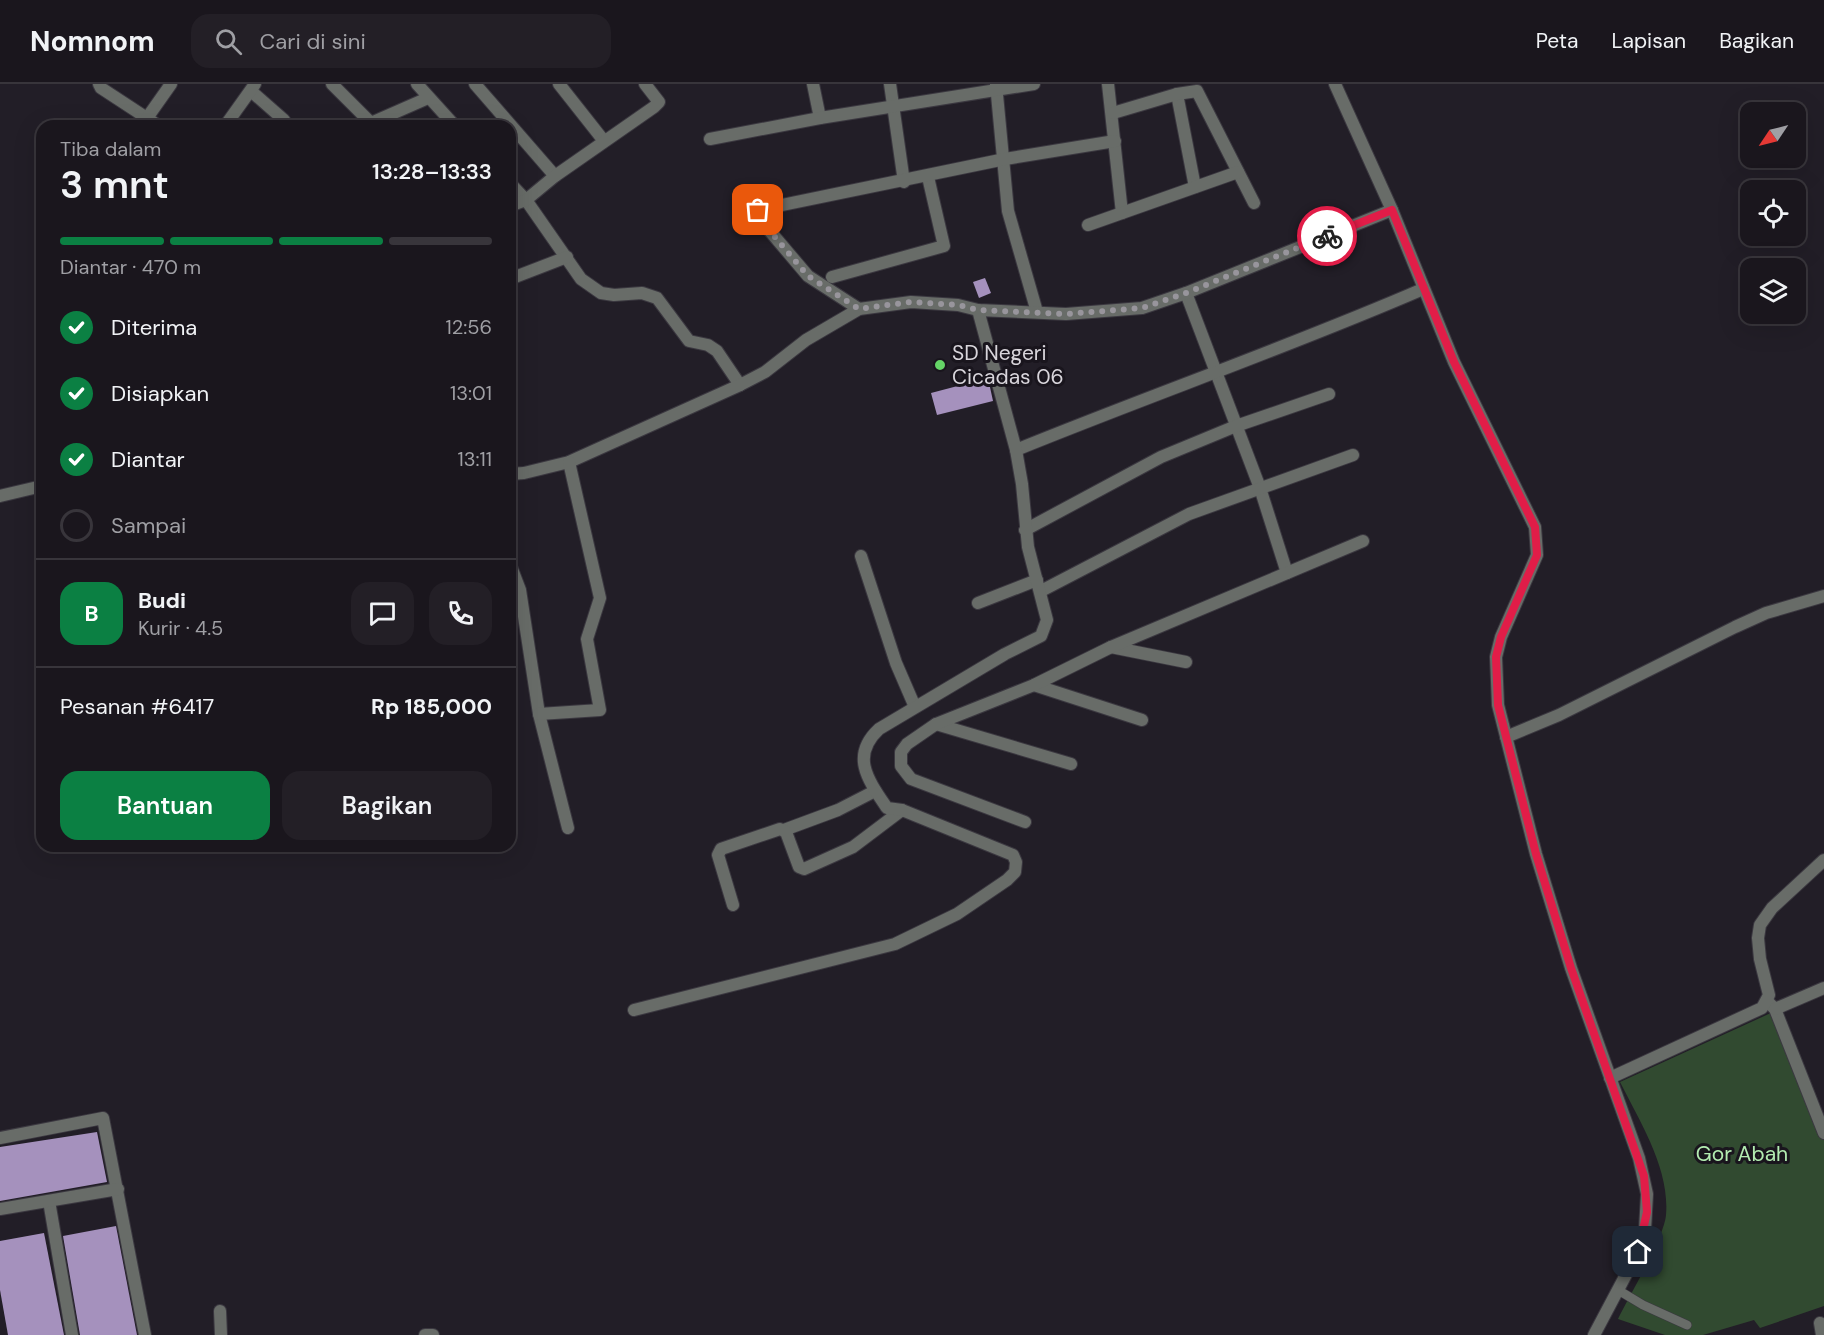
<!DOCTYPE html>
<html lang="id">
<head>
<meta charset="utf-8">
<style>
	:root { --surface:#1a161d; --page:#231f26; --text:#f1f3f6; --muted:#9f9fa4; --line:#38353b; --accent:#0b8043 }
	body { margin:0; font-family:"DM Sans",sans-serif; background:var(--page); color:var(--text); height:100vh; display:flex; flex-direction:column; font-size:22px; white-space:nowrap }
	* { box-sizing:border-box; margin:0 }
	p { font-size:20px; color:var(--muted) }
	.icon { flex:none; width:33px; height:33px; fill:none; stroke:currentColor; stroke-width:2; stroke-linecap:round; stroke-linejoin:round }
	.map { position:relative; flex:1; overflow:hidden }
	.details { position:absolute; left:36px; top:36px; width:480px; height:732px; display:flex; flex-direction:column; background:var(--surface); border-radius:18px; box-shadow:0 6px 24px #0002,0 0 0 2px var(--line) }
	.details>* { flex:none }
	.needle { width:39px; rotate:235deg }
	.fabs { position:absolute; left:1740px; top:18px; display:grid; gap:12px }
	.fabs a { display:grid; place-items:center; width:66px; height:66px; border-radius:12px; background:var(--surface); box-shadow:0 6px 24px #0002,0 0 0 2px var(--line); font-size:30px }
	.pin { position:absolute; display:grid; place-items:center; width:51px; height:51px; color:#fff; margin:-26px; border-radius:12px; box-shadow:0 3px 9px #0006 }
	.courier { position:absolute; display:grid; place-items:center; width:60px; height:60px; margin:-30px; border:4px solid #e11d48; border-radius:50%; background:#fff; color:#222; box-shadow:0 2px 8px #0007 }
	.headline em { font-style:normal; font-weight:600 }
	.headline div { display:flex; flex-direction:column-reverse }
	.headline { display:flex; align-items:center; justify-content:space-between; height:102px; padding:0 24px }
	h1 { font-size:39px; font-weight:600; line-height:45px }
	.bar { display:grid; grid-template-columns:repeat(4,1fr); gap:9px 6px; align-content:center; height:72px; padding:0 24px }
	.bar i { height:8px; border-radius:4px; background:var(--line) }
	.bar .active { background:var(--accent) }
	.bar p { grid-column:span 4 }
	.line { display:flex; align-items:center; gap:15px; padding:0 24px; border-top:2px solid var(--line) }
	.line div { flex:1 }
	.round { display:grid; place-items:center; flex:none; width:63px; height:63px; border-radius:18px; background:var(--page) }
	ol { padding:0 24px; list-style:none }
	li { display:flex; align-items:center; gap:18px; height:66px }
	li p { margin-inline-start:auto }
	li .icon { padding:6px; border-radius:50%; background:var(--accent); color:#fff; stroke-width:4 }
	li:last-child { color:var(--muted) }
	li i { width:33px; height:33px; border:3px solid var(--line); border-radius:50% }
	.cta { display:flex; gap:12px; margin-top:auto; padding:12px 24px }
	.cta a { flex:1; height:69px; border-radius:18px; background:var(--accent); color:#fff; font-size:24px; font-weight:600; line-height:69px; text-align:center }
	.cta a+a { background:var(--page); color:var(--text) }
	header { display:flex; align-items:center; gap:36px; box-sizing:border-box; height:84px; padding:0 30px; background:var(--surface); border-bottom:2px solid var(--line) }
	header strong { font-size:28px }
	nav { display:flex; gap:33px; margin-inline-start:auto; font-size:21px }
	.search { width:420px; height:54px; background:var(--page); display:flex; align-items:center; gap:15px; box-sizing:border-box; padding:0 21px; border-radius:18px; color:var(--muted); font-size:22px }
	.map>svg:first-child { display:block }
	.green { fill:#314a30 }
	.building { fill:#a591bd }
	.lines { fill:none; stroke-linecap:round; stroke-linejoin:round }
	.lane-casing { stroke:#3b3840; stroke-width:10 }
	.street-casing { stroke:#3b3840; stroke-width:14 }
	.lane { stroke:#686c68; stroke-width:9 }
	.street { stroke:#686c68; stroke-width:12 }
	.done { stroke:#98959c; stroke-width:6; stroke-dasharray:0 10.8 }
	.route { stroke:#e11d48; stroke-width:8 }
	.poi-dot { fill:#65d467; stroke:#19151d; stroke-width:2 }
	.labels { text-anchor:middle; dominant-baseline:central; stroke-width:6; stroke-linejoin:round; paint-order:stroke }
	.poi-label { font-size:21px; fill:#d8d5db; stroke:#19151d; text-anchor:start }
	.park-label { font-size:21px; fill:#b3ecb1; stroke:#19151d }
</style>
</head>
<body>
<header>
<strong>Nomnom</strong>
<div class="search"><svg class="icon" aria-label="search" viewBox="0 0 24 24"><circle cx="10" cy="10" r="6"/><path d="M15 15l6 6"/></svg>Cari di sini</div>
<nav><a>Peta</a><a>Lapisan</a><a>Bagikan</a></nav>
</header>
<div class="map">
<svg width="1824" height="1251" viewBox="0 0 1824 1251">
	<rect width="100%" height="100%" fill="#221e27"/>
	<path class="green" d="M1773,928L1824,1055V1222L1760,1244L1754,1236L1703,1251H1665L1618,1235C1629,1212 1664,1154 1666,1131C1670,1085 1640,1038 1620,998Z"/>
	<g class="building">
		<path d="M985,194L991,209L979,214L973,198Z"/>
		<path d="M988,294L993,317L937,331L931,309Z"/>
		<path d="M97,1048L107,1098L0,1117V1063Z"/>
		<path d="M116,1142L137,1251H80L63,1152Z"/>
		<path d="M44,1149L64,1251H8L0,1206V1157Z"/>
	</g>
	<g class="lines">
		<g class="lane-casing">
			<path id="lane" d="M1618,1206L1643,1221L1687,1241"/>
		</g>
		<g class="street-casing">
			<g id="street">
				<path d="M99,0L101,4L159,42"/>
				<path d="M332,0L371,39L428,14"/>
				<path d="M417,0L455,42"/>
				<path d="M475,0L555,92"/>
				<path d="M559,0L604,57"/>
				<path d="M813,0L820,34"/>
				<path d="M890,0L904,98"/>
				<path d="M996,0L1008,127L1037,228"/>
				<path d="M1108,0L1122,129"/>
				<path d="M1335,0L1392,126L1454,278L1535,443L1537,471L1501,553L1496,573L1498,621L1536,770L1571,884L1639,1074L1647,1110L1645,1146L1638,1168L1594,1251"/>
				<path d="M251,7L284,36"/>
				<path d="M1177,10L1195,103"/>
				<path d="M1113,29L1177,10L1197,7L1254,119"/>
				<path d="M147,34L171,0"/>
				<path d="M225,42L255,0"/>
				<path d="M710,55L820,34L1034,0"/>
				<path d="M510,99L526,116L581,195L601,209L614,211L642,209L657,214L689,257L708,261L717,267L740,301"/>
				<path d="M510,122L526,116L555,92L654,23L659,18L645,0"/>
				<path d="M1088,141L1238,88"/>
				<path d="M832,193L944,162L928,93"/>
				<path d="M510,195L567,173"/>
				<path d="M1186,209L1260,404L1287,489"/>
				<path d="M859,225L808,192L763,139L758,126L1005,75L1115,57"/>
				<path d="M1016,366C1151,311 1289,263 1423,205"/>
				<path d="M510,390L524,389L569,378L740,301L765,288L806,256L859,225L911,218L958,221L978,226L1066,230L1142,224L1186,209L1392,126"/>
				<path d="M0,412L42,402"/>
				<path d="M1025,446L1161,373L1236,342L1329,310"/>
				<path d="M861,472L896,579L915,623"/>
				<path d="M510,480L520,506L539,630L568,744"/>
				<path d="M1041,507L1189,430L1353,371"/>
				<path d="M978,519L1037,496"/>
				<path d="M1111,563L1186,578"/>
				<path d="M1034,601L1142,636"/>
				<path d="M539,630L600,626L587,555L600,514L569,378"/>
				<path d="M936,640L1071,680"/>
				<path d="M1506,653L1559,631L1735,543L1766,529L1824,512"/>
				<path d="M1025,738L911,695L901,682V668L907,660L936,640L1034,601L1111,563L1363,457"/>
				<path d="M784,746L838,726L875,707"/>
				<path d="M733,821L718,771L721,765L780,745L786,748L799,783L804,785L853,763L902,726"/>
				<path d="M1767,917L1775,925L1824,1049"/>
				<path d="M1775,925L1824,904"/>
				<path d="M634,926L895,860L957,830L1007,796L1015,788L1016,778L1013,771L902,726L887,724C868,696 850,672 879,645L1005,570L1041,552L1047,536L1028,463L1022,400L1016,366L978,226"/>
				<path d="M1610,994L1762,924L1769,911L1760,875L1758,854L1760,841L1772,824L1824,776"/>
				<path d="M0,1054L103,1034L145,1251"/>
				<path d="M49,1117L72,1251"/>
				<path d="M0,1125L118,1105"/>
				<path d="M220,1227L221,1251"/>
				<path d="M1820,1239L1822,1251"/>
				<path d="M425,1251H433"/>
			</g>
		</g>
		<use href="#lane" class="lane"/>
		<use href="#street" class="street"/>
	</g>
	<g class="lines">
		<path class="done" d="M758,126L763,139L808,192L859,225L910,218L958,221L978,226L1066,230L1142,224L1186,209L1327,152"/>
		<path class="route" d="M1327,152L1392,126L1454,278L1535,443L1537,471L1501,553L1496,573L1498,621L1536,770L1571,884L1644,1092L1647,1128L1638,1168"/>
	</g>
	<circle class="poi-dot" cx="940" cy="281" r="6"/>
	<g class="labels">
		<g class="poi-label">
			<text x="952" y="269">SD Negeri<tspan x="952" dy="24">Cicadas 06</tspan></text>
		</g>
		<g class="park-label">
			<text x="1742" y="1070">Gor Abah</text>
		</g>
	</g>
</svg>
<div class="fabs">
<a><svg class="needle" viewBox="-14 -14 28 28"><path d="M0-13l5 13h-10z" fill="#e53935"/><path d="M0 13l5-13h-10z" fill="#9f9fa4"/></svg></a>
<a><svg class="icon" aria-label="locate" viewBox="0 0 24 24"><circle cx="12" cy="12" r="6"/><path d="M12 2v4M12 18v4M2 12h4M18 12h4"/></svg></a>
<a><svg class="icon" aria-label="layers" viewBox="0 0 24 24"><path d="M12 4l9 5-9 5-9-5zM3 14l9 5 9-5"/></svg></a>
</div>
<div class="pin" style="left:758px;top:126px;background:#ea580c"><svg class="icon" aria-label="bag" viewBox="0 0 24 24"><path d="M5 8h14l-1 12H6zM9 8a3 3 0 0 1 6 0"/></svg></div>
<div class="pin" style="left:1638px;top:1168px;background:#1f2937"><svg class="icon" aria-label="home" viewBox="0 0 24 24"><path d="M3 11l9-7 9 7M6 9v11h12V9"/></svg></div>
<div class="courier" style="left:1327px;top:152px"><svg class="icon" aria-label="bike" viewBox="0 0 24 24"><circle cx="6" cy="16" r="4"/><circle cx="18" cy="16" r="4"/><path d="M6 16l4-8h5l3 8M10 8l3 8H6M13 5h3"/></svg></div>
<section class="details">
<div class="headline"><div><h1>3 mnt</h1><p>Tiba dalam</p></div><em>13:28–13:33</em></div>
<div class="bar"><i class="active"></i><i class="active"></i><i class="active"></i><i></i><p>Diantar · 470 m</p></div>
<ol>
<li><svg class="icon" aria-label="check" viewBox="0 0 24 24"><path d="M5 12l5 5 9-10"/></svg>Diterima<p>12:56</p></li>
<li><svg class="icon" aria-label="check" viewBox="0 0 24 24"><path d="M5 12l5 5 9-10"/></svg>Disiapkan<p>13:01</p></li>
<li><svg class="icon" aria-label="check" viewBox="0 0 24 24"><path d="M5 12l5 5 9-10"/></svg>Diantar<p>13:11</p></li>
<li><i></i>Sampai</li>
</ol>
<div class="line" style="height:108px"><b class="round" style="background:var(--accent);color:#fff">B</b><div><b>Budi</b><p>Kurir · 4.5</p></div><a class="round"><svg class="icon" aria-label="chat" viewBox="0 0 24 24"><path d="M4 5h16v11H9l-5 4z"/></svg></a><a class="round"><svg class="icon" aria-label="phone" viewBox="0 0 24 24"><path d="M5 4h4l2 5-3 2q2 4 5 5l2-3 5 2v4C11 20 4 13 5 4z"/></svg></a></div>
<div class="line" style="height:78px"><div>Pesanan #6417</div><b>Rp 185,000</b></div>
<div class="cta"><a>Bantuan</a><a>Bagikan</a></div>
</section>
</div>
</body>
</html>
